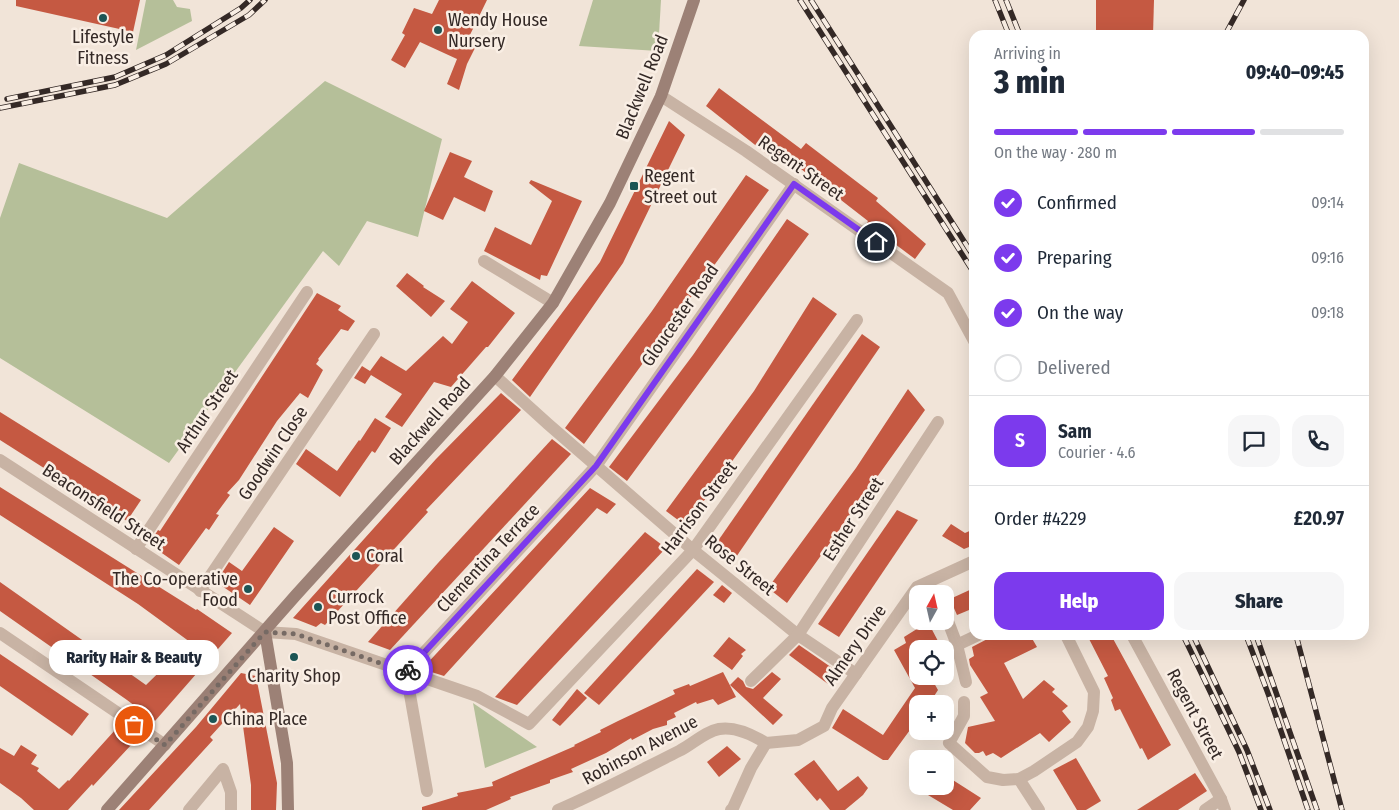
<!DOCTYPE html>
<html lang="en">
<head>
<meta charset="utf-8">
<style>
	:root { --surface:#fff; --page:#f6f6f7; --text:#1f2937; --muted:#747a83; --line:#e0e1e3; --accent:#7c3aed }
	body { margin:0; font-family:"Fira Sans Condensed",sans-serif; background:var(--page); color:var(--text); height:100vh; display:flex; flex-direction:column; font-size:19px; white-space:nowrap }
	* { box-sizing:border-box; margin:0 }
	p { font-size:16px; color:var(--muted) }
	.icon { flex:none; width:28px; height:28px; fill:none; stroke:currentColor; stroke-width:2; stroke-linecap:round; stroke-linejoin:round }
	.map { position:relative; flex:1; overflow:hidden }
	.panel { position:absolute; left:969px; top:30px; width:400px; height:610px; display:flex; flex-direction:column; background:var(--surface); border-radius:15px; box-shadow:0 5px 20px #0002 }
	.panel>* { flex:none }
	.needle { width:32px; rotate:8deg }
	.tools { position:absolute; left:909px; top:585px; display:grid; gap:10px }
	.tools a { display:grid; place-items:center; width:45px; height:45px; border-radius:10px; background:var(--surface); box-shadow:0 5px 20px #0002; font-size:25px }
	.pin { position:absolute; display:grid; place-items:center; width:42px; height:42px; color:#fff; margin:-21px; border:2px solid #fff; border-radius:50%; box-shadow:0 1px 5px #0007 }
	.courier { position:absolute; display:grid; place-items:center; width:50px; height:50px; margin:-25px; border:4px solid #7c3aed; border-radius:50%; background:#fff; color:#222; box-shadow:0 1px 6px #0007 }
	.bubble { position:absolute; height:35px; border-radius:15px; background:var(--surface); box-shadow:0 5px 20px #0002; font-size:16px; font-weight:800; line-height:35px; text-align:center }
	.head em { font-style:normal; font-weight:800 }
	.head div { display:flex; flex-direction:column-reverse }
	.head { display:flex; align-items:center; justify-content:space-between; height:85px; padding:0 25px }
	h1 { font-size:32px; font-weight:800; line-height:38px }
	.bar { display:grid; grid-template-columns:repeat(4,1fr); gap:8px 5px; align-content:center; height:60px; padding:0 25px }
	.bar i { height:6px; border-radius:4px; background:var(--line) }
	.bar .on { background:var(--accent) }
	.bar p { grid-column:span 4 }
	.line { display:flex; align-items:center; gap:12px; padding:0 25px; border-top:1px solid var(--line) }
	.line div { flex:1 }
	.round { display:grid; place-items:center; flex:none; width:52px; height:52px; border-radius:15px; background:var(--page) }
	ol { padding:0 25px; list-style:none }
	li { display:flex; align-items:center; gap:15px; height:55px }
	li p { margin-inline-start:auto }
	li .icon { padding:5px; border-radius:50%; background:var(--accent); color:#fff; stroke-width:4 }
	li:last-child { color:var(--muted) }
	li i { width:28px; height:28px; border:2px solid var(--line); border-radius:50% }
	.action { display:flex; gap:10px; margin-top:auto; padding:10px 25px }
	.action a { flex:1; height:58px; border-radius:15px; background:var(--accent); color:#fff; font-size:20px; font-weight:800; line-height:58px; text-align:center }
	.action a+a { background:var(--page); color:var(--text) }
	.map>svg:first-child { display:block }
	.green { fill:#b5bf99 }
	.building { fill:#c55942 }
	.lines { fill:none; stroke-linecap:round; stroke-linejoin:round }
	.street { stroke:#c8b3a4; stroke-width:12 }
	.secondary { stroke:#9c8176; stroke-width:12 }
	.rail-casing { stroke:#342926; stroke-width:5.5 }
	.rail { stroke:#f9eee4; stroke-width:4; stroke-dasharray:11; stroke-linecap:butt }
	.done { stroke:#766a64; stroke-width:5; stroke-dasharray:0 9 }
	.route { stroke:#7c3aed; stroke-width:6 }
	.poi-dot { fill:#1c5555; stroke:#f9eee4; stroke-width:2 }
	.labels { text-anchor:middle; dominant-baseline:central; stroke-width:5; stroke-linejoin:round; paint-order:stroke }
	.poi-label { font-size:18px; fill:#342926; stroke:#f9eee4; text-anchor:start }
	.street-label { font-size:18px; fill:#342926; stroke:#f9eee4 }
</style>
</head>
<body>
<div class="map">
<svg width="1399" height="810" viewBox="0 0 1399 810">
	<rect width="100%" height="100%" fill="#f1e4d8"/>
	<g class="green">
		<path d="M146,0H173L177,7L190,9L192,21L136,50Z"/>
		<path d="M593,0H661L658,51L579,46Z"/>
		<path d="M325,81L442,139L418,237L367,221L339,266L323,251L169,463L0,358V218L19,163L167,218Z"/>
		<path d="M473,703L537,747L485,768Z"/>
	</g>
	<g class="building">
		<path d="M16,0H140L133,32L16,6Z"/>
		<path d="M439,0H487L467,41L476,46L467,64L459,90L447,84L457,59L420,42L405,68L391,60L405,35L402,33L414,8L432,14Z"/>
		<path d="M1096,0H1154L1153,35H1096Z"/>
		<path d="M719,88L801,149L806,143L878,198L876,201L926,244L915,259L867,223L868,221L783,155L778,163L706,106Z"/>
		<path d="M669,121L685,135L623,263L530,397L512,380L600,262Z"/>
		<path d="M450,152L472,161L464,177L493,191L485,212L454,197L443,220L424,211Z"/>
		<path d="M746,175L769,190L584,444L565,428L652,311Z"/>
		<path d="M531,180L582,201L547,276L541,275L540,280L484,251L495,227L531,245L552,201L529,183Z"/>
		<path d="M787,219L809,234L627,481L609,467L693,355Z"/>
		<path d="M407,273L424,286L423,287L445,301L431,317L396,286Z"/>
		<path d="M472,281L515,313L488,347H486L451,387L434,382L402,427L385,417L402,394L371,375L365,384L354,378L362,366L370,371L381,356L406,371L443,336L452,344L468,322L450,309Z"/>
		<path d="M317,293L341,306L338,310L355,321L348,331L341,329L318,359L319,360L316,364L323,370L308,398L300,393L277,421L239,480L227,493L230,495L216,514L219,515L209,530L206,528L179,565L149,544L158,530L160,531Z"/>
		<path d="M813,297L837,314L686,526L666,511L754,391Z"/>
		<path d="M862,334L880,347L732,563L713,548Z"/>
		<path d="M908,389L925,410L787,603L768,588L856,468Z"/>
		<path d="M501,393L521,410L426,510L428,512L325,625L321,623L316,627L293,618L436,459Z"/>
		<path d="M0,412L141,500L127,521L0,440Z"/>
		<path d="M375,418L391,428L375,453L372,451L340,497L296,464L306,449L337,471L359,440L360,441Z"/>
		<path d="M552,439L571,454L390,650L368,642L438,563Z"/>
		<path d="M0,487L196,610L197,609L232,633L155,721L127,700L0,611V582L146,685L190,642L138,604L0,515Z"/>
		<path d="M590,488L616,504L607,514L597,508L444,676L422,669Z"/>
		<path d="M897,510L918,520L839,637L818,624Z"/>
		<path d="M951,524L965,533L974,529V545L964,549L942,536Z"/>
		<path d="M274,527L294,541L250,605L216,582L229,562L242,571Z"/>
		<path d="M645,532L666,548L517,705L495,697Z"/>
		<path d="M697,569L714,582L599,705L584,693Z"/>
		<path d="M722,585L732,593L724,603L713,595Z"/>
		<path d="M974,588V608L957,615L950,599Z"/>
		<path d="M928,622L939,643L929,649H918V676H930L938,690L929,704H918V719L888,760H883L832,728L843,709L883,735L915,688L894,650L906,643L904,637Z"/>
		<path d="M995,635H1030L1037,647L1004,663L1023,699L1044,680L1055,689L1052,692L1068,706L1062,711L1071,722L1049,742L1040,733L1001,758L993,753L986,756L983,751L979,753H975L965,743L968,727L995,721L980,697L988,693L970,665L969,659L974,656L972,647Z"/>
		<path d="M1087,635H1111L1171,745L1148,760L1142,748L1140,749L1120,709L1115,711L1111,700L1113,698L1104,678L1108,676Z"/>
		<path d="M729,637L746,650L741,654L743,656L732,670L713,656Z"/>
		<path d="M799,645L838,672L828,684L789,655Z"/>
		<path d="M0,654L89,714L72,736L0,686Z"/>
		<path d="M723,672L736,697L718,705L713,699L697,704L696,702L674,713L676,717L667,721V725L653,729L632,740L631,738L606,753L571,769L573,772L550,780V783L510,797L511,799L486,810H422V807L458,796L457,793L493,786L492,782L575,746L574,745L601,732L600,730L618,721L675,694L673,690L689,684L690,686Z"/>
		<path d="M772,672L781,679L763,698L783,715L773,725L730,685L738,677L743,681L746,687L753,689Z"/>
		<path d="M241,673L256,676L277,783L276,810H251V785L240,704L210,737L213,740L149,810H119L196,727Z"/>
		<path d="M577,689L587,698L560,726L552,720Z"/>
		<path d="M116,729L132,744L93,786L92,784L68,810H34L21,798L0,783V748L14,756L21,745L37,755L31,764L39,768L37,771L59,789L68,780L69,781Z"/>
		<path d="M727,746L741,759L719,777L707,762Z"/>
		<path d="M1076,758L1101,801L1086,810H1077L1053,770Z"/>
		<path d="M814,760L838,791L858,776L868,788L863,795L845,810H830L820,798L817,801L794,774Z"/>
		<path d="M1195,773L1207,791L1178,810H1137Z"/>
		<path d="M945,775L981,798L970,810H953L928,795L933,786H945Z"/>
	</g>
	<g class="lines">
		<g class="street">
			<path d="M661,96L746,151L948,293L974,341"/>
			<path d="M484,261L553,303"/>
			<path d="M495,376L548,424L693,550L798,635L856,674"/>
			<path d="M0,460L265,632L296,634L477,696L529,724L693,550L857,320"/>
			<path d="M136,549L307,292"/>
			<path d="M200,591L374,334"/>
			<path d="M946,616L957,645L966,682"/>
			<path d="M0,633L165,745"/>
			<path d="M1132,635L1221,799L1225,810"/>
			<path d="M957,645L978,635"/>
			<path d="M751,681L798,635L938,422"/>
			<path d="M964,702V716L949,743L987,777L1003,780L1019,779L1034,771L1077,742L1088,727L1093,711L1094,692L1066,635"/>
			<path d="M766,743L798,740L824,726L832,708L917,587L974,561"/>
			<path d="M1019,779L1039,810"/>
			<path d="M427,791L406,672L596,466L794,184"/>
			<path d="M189,810L223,769L231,792V810"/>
			<path d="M558,810C600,792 639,771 679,751C693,744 704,732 719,729C735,726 753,735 766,743"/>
			<path d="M731,810L733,808L751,768L766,743"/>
			<path d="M1205,810L1221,799"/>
		</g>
		<g class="secondary">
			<path d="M265,632L287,763L288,810"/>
			<path d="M107,810L296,595L495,376L553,303L610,203L661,96L694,0"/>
		</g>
		<g class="rail-casing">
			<g id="rail">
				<path d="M800,0L974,273"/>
				<path d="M811,0L974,257"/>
				<path d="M995,0L1009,35"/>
				<path d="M1006,0L1020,35"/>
				<path d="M1225,35L1244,0"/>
				<path d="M7,99L115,77L166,55L241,8L250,0"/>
				<path d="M0,108L115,85L166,64L249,15L265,0"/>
				<path d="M1183,635L1239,752L1261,810"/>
				<path d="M1193,635L1247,750L1270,810"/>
				<path d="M1246,635L1269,696L1308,810"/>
				<path d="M1256,635L1317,810"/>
				<path d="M1296,635L1342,810"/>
			</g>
		</g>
		<use href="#rail" class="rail"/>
	</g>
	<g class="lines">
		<path class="done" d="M134,725L165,745L265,632L296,634L406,672L408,670"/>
		<path class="route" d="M408,670L596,466L794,184L876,242"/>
	</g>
	<g class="poi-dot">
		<circle cx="103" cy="18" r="5"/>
		<circle cx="438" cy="30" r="5"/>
		<rect x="629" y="181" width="10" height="10" rx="2.5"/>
		<circle cx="356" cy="556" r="5"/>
		<circle cx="248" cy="589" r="5"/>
		<circle cx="318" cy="607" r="5"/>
		<circle cx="294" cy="657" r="5"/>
		<circle cx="213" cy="719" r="5"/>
	</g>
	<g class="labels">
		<g class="poi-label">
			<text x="448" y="20">Wendy House<tspan x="448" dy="21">Nursery</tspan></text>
			<text x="103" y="37" text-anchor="middle">Lifestyle<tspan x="103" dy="21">Fitness</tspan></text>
			<text x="644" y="176">Regent<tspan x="644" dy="21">Street out</tspan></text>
			<text x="366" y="556">Coral</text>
			<text x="238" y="579" text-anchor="end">The Co-operative<tspan x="238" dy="21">Food</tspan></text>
			<text x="328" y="597">Currock<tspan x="328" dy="21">Post Office</tspan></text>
			<text x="294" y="676" text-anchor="middle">Charity Shop</text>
			<text x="223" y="719">China Place</text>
		</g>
		<g class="street-label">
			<text transform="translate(642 87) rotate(-68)">Blackwell Road</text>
			<text transform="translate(801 168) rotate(35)">Regent Street</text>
			<text transform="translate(680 315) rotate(-55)">Gloucester Road</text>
			<text transform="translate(207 411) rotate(-56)">Arthur Street</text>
			<text transform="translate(430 421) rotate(-48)">Blackwell Road</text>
			<text transform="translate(273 453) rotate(-56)">Goodwin Close</text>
			<text transform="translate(104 507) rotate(33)">Beaconsfield Street</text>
			<text transform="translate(699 508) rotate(-53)">Harrison Street</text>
			<text transform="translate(853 519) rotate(-57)">Esther Street</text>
			<text transform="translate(488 558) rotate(-47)">Clementina Terrace</text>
			<text transform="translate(740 565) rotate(39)">Rose Street</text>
			<text transform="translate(855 645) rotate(-55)">Almery Drive</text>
			<text transform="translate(1195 714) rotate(62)">Regent Street</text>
			<text transform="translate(640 750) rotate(-28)">Robinson Avenue</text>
		</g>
	</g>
</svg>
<div class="tools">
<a><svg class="needle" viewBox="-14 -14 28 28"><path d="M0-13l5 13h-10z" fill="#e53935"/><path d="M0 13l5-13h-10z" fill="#747a83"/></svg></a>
<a><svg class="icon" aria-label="locate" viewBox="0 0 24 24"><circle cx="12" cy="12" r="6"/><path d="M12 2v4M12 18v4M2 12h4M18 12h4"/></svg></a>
<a>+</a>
<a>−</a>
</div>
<div class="pin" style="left:134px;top:725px;background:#ea580c"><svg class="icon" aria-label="bag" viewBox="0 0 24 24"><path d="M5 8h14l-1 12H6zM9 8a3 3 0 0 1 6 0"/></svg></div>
<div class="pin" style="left:876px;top:242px;background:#1f2937"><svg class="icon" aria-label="home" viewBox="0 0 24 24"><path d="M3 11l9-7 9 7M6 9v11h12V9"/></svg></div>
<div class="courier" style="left:408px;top:670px"><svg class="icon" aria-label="bike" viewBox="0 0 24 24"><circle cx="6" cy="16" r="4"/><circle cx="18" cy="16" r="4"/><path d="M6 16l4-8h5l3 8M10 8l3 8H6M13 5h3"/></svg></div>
<div class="bubble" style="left:49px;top:640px;width:170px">Rarity Hair &amp; Beauty</div>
<section class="panel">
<div class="head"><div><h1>3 min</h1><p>Arriving in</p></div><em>09:40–09:45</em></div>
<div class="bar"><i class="on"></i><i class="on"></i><i class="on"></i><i></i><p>On the way · 280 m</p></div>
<ol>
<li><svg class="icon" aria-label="check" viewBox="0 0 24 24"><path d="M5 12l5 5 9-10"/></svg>Confirmed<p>09:14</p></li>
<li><svg class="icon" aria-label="check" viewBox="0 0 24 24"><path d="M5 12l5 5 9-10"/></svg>Preparing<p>09:16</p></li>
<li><svg class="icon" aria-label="check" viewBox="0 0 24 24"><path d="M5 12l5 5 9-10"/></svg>On the way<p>09:18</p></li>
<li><i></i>Delivered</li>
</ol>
<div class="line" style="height:90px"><b class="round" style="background:var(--accent);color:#fff">S</b><div><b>Sam</b><p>Courier · 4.6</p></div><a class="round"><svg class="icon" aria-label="chat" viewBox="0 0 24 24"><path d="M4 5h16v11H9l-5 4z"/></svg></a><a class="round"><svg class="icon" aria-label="phone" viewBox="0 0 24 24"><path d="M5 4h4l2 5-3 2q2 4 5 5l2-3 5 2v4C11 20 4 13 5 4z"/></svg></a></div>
<div class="line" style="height:65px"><div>Order #4229</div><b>£20.97</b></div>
<div class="action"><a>Help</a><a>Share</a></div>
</section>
</div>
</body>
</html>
